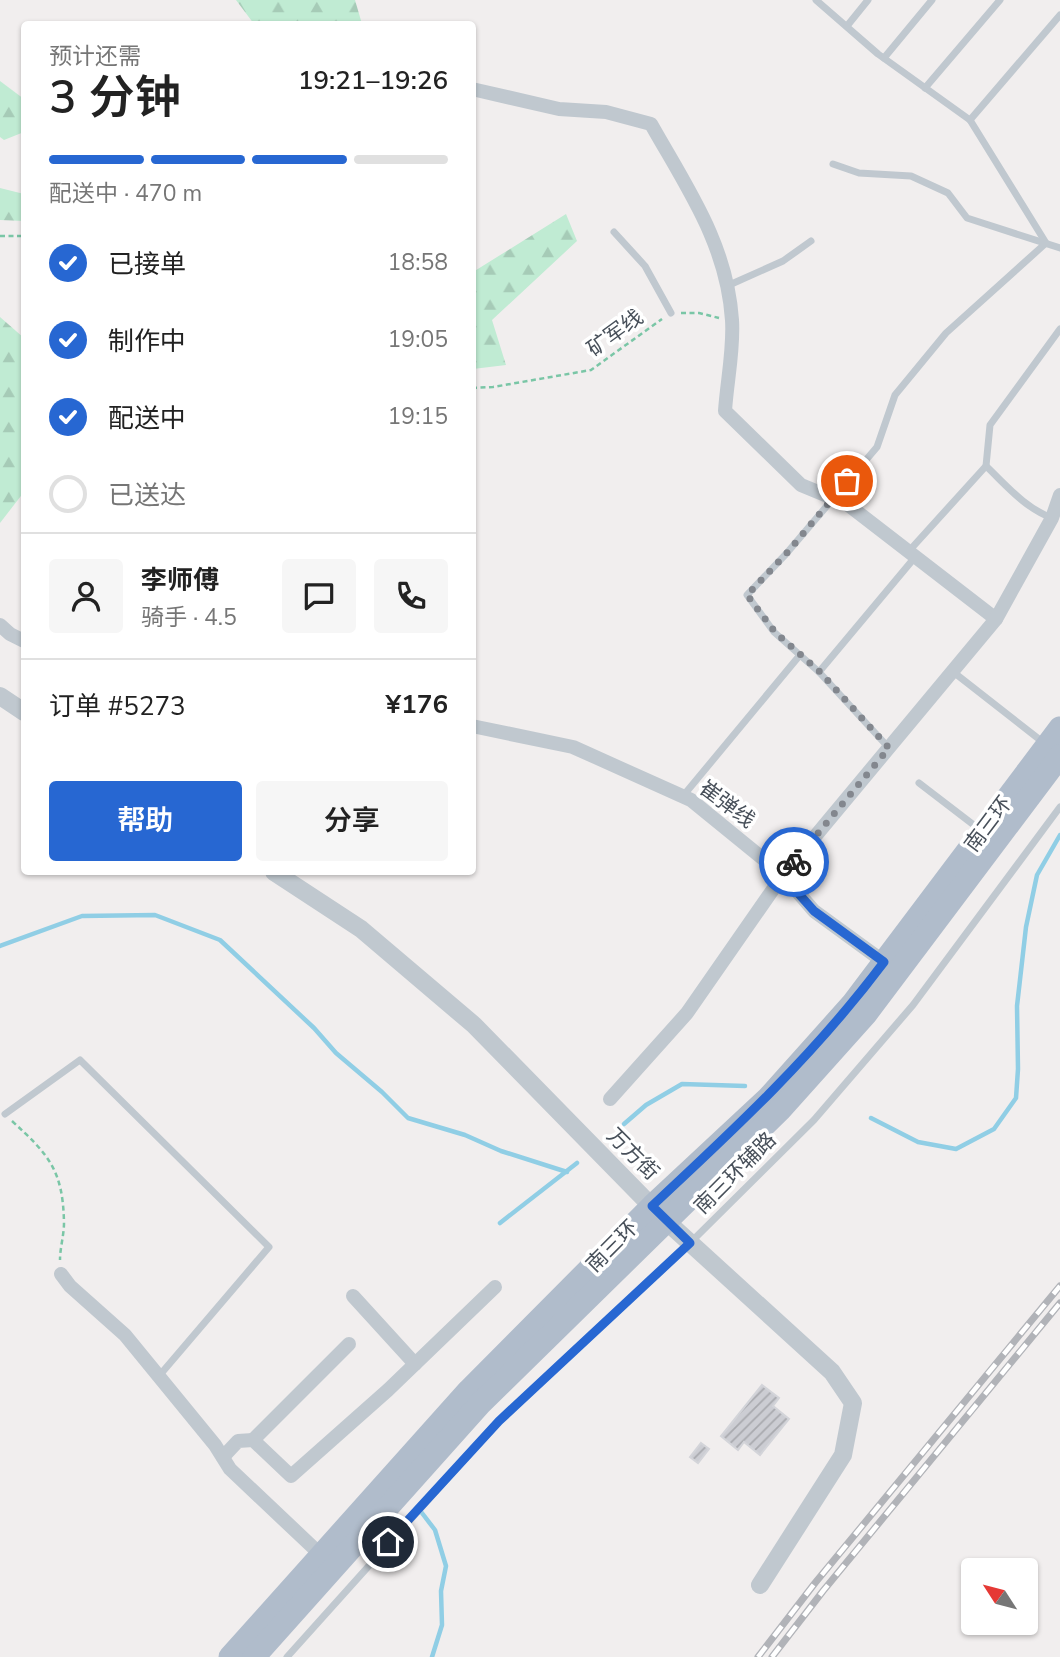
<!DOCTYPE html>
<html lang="zh">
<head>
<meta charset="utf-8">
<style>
	:root { --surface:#fff; --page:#f6f6f6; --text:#222; --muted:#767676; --line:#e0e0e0; --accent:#2767d2 }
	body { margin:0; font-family:"Nunito Sans","Noto Sans SC",sans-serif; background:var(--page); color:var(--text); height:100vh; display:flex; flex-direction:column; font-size:26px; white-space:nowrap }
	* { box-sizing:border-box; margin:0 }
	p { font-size:23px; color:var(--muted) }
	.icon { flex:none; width:38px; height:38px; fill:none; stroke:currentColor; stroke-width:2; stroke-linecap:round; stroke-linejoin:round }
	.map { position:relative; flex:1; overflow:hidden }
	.drawer { position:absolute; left:21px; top:21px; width:455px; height:854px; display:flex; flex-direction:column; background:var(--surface); border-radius:7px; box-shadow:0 2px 5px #0004 }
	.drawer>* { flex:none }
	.needle { width:46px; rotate:306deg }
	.controls { position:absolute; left:961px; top:1558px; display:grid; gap:14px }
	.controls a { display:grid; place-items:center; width:77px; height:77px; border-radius:7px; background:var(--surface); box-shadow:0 2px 5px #0004; font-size:35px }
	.pin { position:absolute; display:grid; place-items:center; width:60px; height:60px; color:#fff; margin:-30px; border:4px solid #fff; border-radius:50%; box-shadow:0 2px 7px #0007 }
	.courier { position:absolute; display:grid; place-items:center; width:70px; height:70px; margin:-35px; border:5px solid #2767d2; border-radius:50%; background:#fff; color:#222; box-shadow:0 2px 9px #0007 }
	.headline em { font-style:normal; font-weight:600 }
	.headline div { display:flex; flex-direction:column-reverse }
	.headline { display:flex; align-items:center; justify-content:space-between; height:119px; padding:0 28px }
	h1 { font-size:46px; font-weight:600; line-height:52px }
	.bar { display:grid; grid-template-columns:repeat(4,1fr); gap:10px 7px; align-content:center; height:84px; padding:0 28px }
	.bar i { height:9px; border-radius:5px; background:var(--line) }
	.bar .current { background:var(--accent) }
	.bar p { grid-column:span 4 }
	.line { display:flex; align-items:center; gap:18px; padding:0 28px; border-top:2px solid var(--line) }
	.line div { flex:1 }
	.round { display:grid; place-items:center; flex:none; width:74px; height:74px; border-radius:7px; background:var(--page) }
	ol { padding:0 28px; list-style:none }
	li { display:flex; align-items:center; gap:21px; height:77px }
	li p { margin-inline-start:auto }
	li .icon { padding:7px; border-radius:50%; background:var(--accent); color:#fff; stroke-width:4 }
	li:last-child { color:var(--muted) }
	li i { width:38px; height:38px; border:4px solid var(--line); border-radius:50% }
	.cta { display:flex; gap:14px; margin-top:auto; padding:14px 28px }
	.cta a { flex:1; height:80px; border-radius:7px; background:var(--accent); color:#fff; font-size:28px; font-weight:600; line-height:80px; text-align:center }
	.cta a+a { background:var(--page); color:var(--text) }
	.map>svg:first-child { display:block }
	.forest { fill:url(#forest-firs) }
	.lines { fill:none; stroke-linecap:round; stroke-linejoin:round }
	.stream { stroke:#90cee5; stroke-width:4.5 }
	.building { fill:url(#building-hatch); stroke:#d3d4d9; stroke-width:2 }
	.path { stroke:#7ac6a6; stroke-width:2.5; stroke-dasharray:5 3.5; stroke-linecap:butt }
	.service { stroke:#c0c8cf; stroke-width:7 }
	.minor { stroke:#c0c8cf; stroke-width:14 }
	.tertiary { stroke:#c0c8cf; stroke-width:18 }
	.primary { stroke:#b0bccb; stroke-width:23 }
	.rail-casing { stroke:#b1b3b8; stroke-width:7 }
	.rail { stroke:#fff; stroke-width:4.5; stroke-dasharray:13; stroke-linecap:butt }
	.done { stroke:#83878e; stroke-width:7; stroke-dasharray:0 12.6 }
	.route { stroke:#2767d2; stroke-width:9 }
	.labels { text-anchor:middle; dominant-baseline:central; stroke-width:7; stroke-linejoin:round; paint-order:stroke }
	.street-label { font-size:21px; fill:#48505a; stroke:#fff }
</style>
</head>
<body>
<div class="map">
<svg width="1060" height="1657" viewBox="0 0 1060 1657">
	<defs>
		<pattern id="forest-firs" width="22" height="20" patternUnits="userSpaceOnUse" patternTransform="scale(1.75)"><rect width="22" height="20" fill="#c0ebd3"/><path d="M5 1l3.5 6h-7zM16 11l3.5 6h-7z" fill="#a6cbb7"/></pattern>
		<pattern id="building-hatch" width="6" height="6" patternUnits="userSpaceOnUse" patternTransform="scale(1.75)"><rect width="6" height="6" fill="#cccdd3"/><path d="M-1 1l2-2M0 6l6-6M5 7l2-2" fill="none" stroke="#a8a9ae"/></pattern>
	</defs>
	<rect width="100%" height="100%" fill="#f1eeee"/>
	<g class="forest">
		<path d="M236,0H355L362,24H254Z"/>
		<path d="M0,81L24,99V132L4,140L0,137Z"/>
		<path d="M0,188L24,194V221L0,220Z"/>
		<path d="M566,214L577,241L492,320L506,365L473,369V272Z"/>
		<path d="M0,317L24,338V492L0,523Z"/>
	</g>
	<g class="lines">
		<g class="stream">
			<path d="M0,946L82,916L155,915L220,940L314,1028L336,1053L382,1092L408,1118L465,1135L501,1151L567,1172"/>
			<path d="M871,1118L918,1142L956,1149L994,1129L1016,1098L1018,1069L1017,1006L1026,927L1037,875L1060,835"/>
			<path d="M624,1124L646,1105L682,1084L745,1086"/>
			<path d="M500,1223L577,1163"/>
			<path d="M422,1513L435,1530L446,1566L441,1591L442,1625L432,1657"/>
		</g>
	</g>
	<g class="building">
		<path d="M762,1385L779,1398L773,1406L789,1419L760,1455L744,1442L738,1450L721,1436Z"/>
		<path d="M701,1443L709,1449L698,1463L690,1457Z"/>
	</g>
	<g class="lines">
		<g class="path">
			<path d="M0,236H24"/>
			<path d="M681,313H699L719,318"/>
			<path d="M472,388L493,387L591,370L662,319"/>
			<path d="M12,1121C49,1155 63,1170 64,1223C64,1235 60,1248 60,1260"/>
		</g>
		<g class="service">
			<path d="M816,0L878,54L970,120L1046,243L946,333L895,395L877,447L786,554L747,595L774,632L819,672"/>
			<path d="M847,26L868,0"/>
			<path d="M884,58L932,0"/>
			<path d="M925,88L1000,0"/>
			<path d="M970,120L1060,15"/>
			<path d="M833,164L859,173L911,176L948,193L967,218L1060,248"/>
			<path d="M614,232L645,266L671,313"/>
			<path d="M727,286L783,261L811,241"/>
			<path d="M986,466C1007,486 1025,508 1052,518"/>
			<path d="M909,551L986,466L990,425L1060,329"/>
			<path d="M952,671L1044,743"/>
			<path d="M889,748L819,672L916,556"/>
			<path d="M919,783L979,829"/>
			<path d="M683,796L800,655"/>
			<path d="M5,1114L80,1060L269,1247L159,1376"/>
			<path d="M287,1657L499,1421L690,1243L814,1120L913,1005L1060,807"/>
		</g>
		<g class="minor">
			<path d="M472,89L559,109L606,112L651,124C687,188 727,244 732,320C734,349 727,381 725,411L801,485L847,504L996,619"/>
			<path d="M0,625L10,634L24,641"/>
			<path d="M472,726L573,747L691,800L783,875L814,911L884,962"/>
			<path d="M610,1099L687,1013L783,875L996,619L1052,518L1060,495"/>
			<path d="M61,1274L70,1286L125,1335L215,1445L230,1469L321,1555"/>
			<path d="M353,1296L415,1364"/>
			<path d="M253,1440L349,1344"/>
			<path d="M223,1457L238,1441L253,1440L291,1476L388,1390L495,1287"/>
		</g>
		<g class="tertiary">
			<path d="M0,696L24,712"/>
			<path d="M274,872L361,929L474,1025L665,1220L832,1372L853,1403L843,1455L760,1585"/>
		</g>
		<g class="primary">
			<path d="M230,1657L469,1390L652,1206L768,1098L853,1003L1060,728"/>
			<path d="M254,1657L480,1404L780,1110L866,1014L1060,756"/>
		</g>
		<g class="rail-casing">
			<g id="rail">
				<path d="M758,1657L815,1583L1060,1286"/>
				<path d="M772,1657L823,1591L1060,1303"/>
			</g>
		</g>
		<use href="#rail" class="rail"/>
	</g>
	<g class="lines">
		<path class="done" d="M794,862L889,748L820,672L775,632L747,595L786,554L847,481"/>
		<path class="route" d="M388,1542L499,1421L690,1243L652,1206C736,1128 815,1054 884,962L814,911L783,876L794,862"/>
	</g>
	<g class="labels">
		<g class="street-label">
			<text transform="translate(615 333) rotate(-36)">矿军线</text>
			<text transform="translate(727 804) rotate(37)">崔弹线</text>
			<text transform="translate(988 824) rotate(-53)">南三环</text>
			<text transform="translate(633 1154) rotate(45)">万方街</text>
			<text transform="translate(735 1173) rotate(-45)">南三环辅路</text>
			<text transform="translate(612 1246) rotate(-45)">南三环</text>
		</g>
	</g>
</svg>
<div class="controls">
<a><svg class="needle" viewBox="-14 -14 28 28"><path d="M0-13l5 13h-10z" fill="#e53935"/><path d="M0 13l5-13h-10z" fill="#767676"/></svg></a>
</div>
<div class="pin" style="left:847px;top:481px;background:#ea580c"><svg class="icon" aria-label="bag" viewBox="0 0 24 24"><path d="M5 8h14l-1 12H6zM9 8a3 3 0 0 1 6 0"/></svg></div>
<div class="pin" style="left:388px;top:1542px;background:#1f2937"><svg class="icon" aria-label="home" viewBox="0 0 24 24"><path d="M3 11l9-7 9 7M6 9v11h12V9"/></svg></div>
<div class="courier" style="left:794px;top:862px"><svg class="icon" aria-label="bike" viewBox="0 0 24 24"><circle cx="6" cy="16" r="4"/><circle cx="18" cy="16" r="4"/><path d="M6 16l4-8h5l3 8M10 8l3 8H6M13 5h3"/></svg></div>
<section class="drawer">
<div class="headline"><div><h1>3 分钟</h1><p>预计还需</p></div><em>19:21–19:26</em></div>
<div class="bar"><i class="current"></i><i class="current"></i><i class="current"></i><i></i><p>配送中 · 470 m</p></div>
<ol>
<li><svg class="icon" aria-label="check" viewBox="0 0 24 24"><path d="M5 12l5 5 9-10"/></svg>已接单<p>18:58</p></li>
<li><svg class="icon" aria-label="check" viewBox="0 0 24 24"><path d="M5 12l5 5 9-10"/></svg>制作中<p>19:05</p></li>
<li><svg class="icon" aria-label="check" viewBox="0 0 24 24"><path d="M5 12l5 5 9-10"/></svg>配送中<p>19:15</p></li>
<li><i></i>已送达</li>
</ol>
<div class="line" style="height:126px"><a class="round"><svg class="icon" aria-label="person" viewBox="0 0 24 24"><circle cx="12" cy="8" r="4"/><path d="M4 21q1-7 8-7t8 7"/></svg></a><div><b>李师傅</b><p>骑手 · 4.5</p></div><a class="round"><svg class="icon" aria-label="chat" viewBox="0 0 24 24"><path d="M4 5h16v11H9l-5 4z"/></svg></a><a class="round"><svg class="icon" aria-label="phone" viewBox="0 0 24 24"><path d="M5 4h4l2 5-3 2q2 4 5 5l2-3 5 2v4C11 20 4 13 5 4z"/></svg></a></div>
<div class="line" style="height:91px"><div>订单 #5273</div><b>¥176</b></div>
<div class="cta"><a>帮助</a><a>分享</a></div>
</section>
</div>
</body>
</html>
